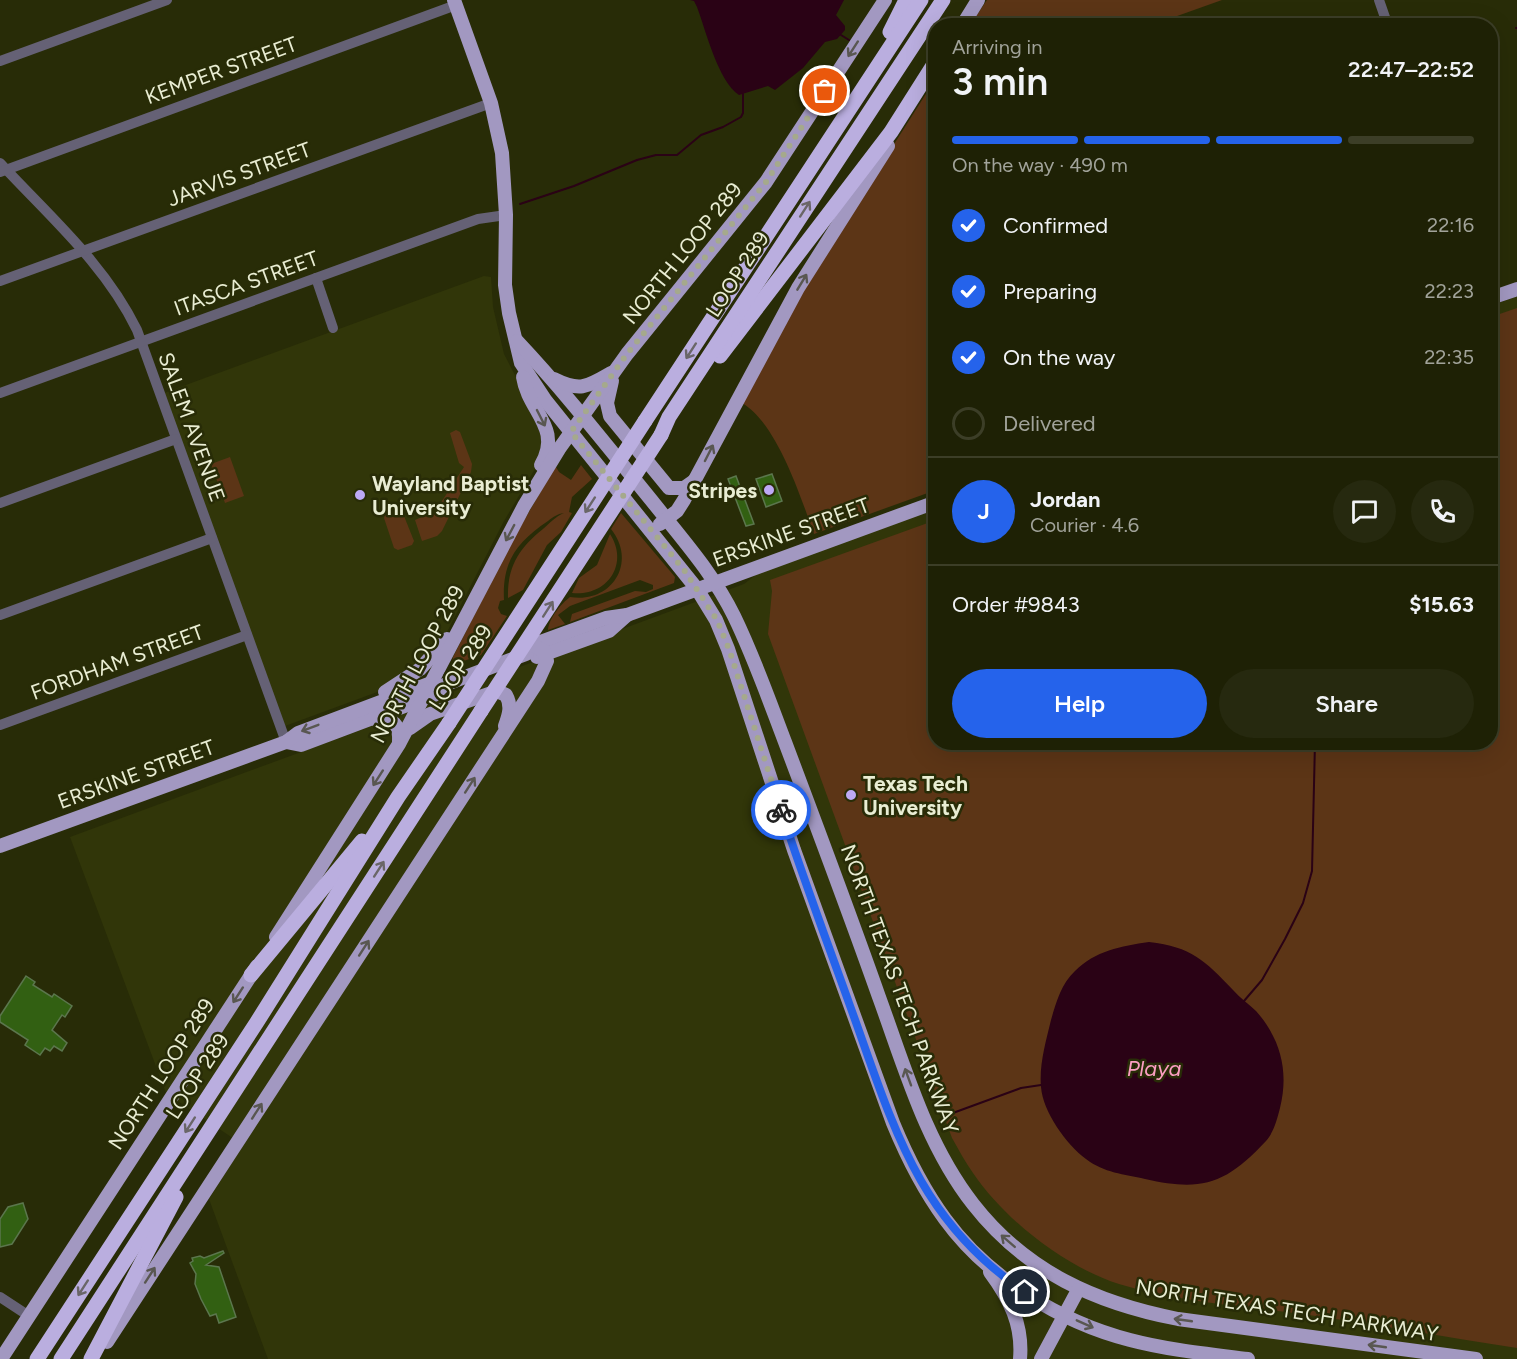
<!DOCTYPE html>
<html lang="en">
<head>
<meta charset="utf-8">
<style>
	:root { --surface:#1e2105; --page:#26290f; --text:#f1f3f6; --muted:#a1a39a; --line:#3c3e27; --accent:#2563eb }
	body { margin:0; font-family:Figtree,sans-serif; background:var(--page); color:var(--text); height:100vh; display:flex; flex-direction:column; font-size:22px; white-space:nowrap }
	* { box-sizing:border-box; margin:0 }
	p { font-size:20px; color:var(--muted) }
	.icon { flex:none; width:33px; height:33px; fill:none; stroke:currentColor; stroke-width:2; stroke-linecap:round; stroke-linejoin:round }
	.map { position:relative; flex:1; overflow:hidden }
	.sheet { position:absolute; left:928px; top:18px; width:570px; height:732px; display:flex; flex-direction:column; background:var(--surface); border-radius:24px; box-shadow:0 6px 24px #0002,0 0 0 2px var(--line) }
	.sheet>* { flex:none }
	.pin { position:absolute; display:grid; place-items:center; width:51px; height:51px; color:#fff; margin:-26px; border:3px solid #fff; border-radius:50%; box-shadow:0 2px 6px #0007 }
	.courier { position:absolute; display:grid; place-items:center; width:60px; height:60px; margin:-30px; border:4px solid #2563eb; border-radius:50%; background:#fff; color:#222; box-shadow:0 2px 8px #0007 }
	.summary em { font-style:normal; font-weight:600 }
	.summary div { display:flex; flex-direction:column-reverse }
	.summary { display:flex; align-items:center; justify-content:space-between; height:102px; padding:0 24px }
	h1 { font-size:39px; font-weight:600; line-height:45px }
	.bar { display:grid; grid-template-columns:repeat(4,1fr); gap:9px 6px; align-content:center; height:72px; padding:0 24px }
	.bar i { height:8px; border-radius:4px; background:var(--line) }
	.bar .active { background:var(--accent) }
	.bar p { grid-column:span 4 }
	.line { display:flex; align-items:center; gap:15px; padding:0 24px; border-top:2px solid var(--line) }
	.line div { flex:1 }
	.round { display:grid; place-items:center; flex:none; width:63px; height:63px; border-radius:32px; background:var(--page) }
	ol { padding:0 24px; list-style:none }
	li { display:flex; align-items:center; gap:18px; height:66px }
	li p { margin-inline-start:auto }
	li .icon { padding:6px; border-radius:50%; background:var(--accent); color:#fff; stroke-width:4 }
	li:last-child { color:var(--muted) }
	li i { width:33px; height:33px; border:3px solid var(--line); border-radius:50% }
	.primary-button { display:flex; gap:12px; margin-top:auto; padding:12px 24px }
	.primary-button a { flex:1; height:69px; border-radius:36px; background:var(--accent); color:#fff; font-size:24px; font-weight:600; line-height:69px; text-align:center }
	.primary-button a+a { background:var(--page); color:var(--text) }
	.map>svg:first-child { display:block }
	.built { fill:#313609 }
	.green { fill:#5c3516 }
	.water { fill:#2a0215 }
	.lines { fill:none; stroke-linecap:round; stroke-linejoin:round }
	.stream { stroke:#2a0215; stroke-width:2 }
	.building { fill:#326012; stroke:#5b764d; stroke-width:1.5 }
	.minor { stroke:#656175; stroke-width:10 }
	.major { stroke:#a298c1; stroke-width:14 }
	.highway { stroke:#baaedf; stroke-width:15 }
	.highway-bridge { stroke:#baaedf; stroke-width:15 }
	.oneway { stroke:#595751 }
	.oneway2 { stroke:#6a6668 }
	.done { stroke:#a5a98c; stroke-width:6; stroke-dasharray:0 10.8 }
	.route { stroke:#2563eb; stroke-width:8 }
	.poi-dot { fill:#bda9f5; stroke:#282c07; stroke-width:2 }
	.labels { text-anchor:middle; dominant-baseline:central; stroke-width:5; stroke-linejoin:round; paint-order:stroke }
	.street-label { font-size:21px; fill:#e9edd3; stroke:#282c07 }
	.poi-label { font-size:21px; font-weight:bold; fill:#e9edd3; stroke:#282c07; text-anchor:start }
	.water-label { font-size:22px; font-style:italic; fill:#fc9ec2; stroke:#282c07 }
</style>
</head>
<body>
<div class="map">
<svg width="1517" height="1359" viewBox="0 0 1517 1359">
	<rect width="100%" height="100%" fill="#282c07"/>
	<g class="built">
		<path d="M484,276L491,277L493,307L504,354L543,429L542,457L504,521L447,632L433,652L380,691L285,726L164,393Z"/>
		<path d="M1517,296V1359H268L209,1199L243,1145L166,1093L70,837L380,723L430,700L744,584L757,574L936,507V742H1491V306Z"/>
	</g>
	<g class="green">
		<path d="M987,0H1222L1152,25H970Z"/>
		<path d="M936,78V490L814,534C801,498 777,423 742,403L799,294Z"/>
		<path d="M1517,308V1348C1445,1337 1374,1324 1302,1314C1241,1306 1178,1302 1119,1284C1065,1267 1005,1220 973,1173C965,1162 959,1150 952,1138L768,634L772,591L770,580L936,520V742H1491V317Z"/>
		<path d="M456,430L460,432L472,464L471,472L442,531L437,536L422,541L415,520L426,515L431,518L464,467L459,463L450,433Z"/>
		<path d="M230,457L244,496L225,503L211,464Z"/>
		<path d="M581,465L592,479L572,497L569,512L572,513L561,532L547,545L523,590L508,598C507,567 519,548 543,529C550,523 555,517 564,513C557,514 553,517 548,521C517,542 502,561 504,600L500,601L498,608L501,614L507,616L481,655L452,665L453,657L512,541L554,469L556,467L559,472L571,480Z"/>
		<path d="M394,506L402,511L414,541L412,545L398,550L394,548L384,518L387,509Z"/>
		<path d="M621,513L675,577L674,583L570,622L572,614L635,591L646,592L653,589V585L640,580L570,606L558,615L565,624L548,630C549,618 561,604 570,597C611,604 638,563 611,529Z"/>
		<path d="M610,534C630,565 606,597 572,593L579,578L597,565Z"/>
	</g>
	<g class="water">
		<path d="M690,0H844L836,15L845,26V30L837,39L825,42L803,68L775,90L768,86L739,95C718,81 706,31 697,7L694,1Z"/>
		<path d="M1149,942C1192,947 1204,960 1233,990C1240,998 1249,1004 1256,1011C1281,1039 1289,1072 1280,1108C1277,1119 1274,1132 1266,1141C1226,1184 1202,1192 1145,1179C1124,1174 1104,1173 1086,1159C1066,1144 1043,1112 1041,1087C1039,1065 1046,1041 1051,1020C1056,1003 1061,984 1075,971C1095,951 1121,946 1149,942Z"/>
	</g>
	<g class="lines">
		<g class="stream">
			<path d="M1516,28H1517"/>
			<path d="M841,35L849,40"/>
			<path d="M929,96L936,101"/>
			<path d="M520,204L574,186L637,160L656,155H677L701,135L723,127L741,117L743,113V94"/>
			<path d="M1244,1001L1262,980L1285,939L1303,903L1312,871L1315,742"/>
			<path d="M942,1117L1021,1088L1041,1085"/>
		</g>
	</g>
	<g class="building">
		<path d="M772,474L782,501L766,507L756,479Z"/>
		<path d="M736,476L754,524L746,526L728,479Z"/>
		<path d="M26,976L35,982L33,985L52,997L54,994L72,1006L65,1017L62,1015L52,1030L67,1043L62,1051L54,1046L50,1051L45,1048L40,1055L25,1045L28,1040L0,1022V1016Z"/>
		<path d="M23,1203L28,1219L12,1244L0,1247V1219L8,1207Z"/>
		<path d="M223,1251L224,1253L206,1265L219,1267L236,1317L219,1323L216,1314L210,1316L201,1299L195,1284L196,1274L190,1263L193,1261L192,1258L200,1256L204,1258Z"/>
	</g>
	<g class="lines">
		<g class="minor">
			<path d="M1379,0L1388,26"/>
			<path d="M0,61L167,0"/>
			<path d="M0,163C49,216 105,264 137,330L286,742"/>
			<path d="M0,172L456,5"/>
			<path d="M316,278L333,328"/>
			<path d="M0,281L491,103"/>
			<path d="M0,393L478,219L506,215"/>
			<path d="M0,503L176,439"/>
			<path d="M0,615L212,538"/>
			<path d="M0,725L247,635"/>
			<path d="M0,1297L29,1316"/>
		</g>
		<g class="major">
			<path d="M454,0L491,103L502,153L506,215L505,285L509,313L521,363L546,401L697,589L716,620L728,649L794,850L893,1123C907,1157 923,1189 945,1219C988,1278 1060,1322 1130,1340C1168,1350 1209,1354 1248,1359"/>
			<path d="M962,26L978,0"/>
			<path d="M1491,298L1517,289"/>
			<path d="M517,341C565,392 608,447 652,501C682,539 713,573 734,616C754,657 769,700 785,742C817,827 849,912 879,997C905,1068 926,1144 973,1204C1026,1272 1096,1303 1178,1319L1476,1359"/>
			<path d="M523,377C528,411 563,428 541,465"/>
			<path d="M554,379C580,392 587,387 611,373"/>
			<path d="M612,381L607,403L610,416L669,488H684L694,481"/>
			<path d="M660,524L677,511L684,500L798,288L888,146"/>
			<path d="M537,657L609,631L627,615"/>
			<path d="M385,692L420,669L447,639"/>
			<path d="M375,719C394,719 400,723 399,743"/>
			<path d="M410,728L430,714L497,691L506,695C512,706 509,715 505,726"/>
			<path d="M286,742L301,745L434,695L444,685L526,654L532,645L606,618L627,615L936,502"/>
			<path d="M0,846L286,742L298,733L431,683H435"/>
			<path d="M276,937L399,744L524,506L559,449L627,354L766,182L885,0"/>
			<path d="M990,1272C1010,1299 1023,1325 1020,1359"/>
			<path d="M107,1342L538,681L547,661L544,651L532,645"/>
			<path d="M1,1359L257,966"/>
			<path d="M1041,1359L1078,1290"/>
		</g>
		<g class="highway">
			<path d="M890,32L906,0"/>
			<path d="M720,356L891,132L936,61"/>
			<path d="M645,421L921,0"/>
			<path d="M661,435L669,417L943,0"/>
			<path d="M251,975L362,841"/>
			<path d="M37,1359L257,1022L398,797L449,723"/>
			<path d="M61,1359L481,711"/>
			<path d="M91,1359L176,1197"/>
		</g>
		<g class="highway-bridge">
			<path d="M481,711L661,435"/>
			<path d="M449,723L645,421"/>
		</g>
	</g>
	<defs><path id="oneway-shaft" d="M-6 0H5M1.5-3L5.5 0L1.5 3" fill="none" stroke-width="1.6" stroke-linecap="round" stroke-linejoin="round" transform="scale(1.5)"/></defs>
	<g class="oneway">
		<use href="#oneway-shaft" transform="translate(853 49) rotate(123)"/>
		<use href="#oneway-shaft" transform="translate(802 282) rotate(-59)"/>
		<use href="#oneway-shaft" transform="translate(541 418) rotate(63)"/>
		<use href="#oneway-shaft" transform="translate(709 453) rotate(-63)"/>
		<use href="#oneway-shaft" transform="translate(510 533) rotate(118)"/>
		<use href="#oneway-shaft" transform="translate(310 728) rotate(159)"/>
		<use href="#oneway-shaft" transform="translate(378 778) rotate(123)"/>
		<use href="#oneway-shaft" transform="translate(470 785) rotate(-57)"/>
		<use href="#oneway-shaft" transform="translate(364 948) rotate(-57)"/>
		<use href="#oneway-shaft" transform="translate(238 995) rotate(123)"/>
		<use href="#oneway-shaft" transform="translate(908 1077) rotate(-110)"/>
		<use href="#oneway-shaft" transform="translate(257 1111) rotate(-57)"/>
		<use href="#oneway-shaft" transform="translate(1008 1241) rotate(-139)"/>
		<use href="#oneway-shaft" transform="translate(150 1275) rotate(-57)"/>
		<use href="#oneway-shaft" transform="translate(1183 1320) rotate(-172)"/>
		<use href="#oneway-shaft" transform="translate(1085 1324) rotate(24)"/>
		<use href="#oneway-shaft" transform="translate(1377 1346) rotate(-172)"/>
	</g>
	<g class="oneway2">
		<use href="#oneway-shaft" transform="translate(805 209) rotate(-57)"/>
		<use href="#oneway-shaft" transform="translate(691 351) rotate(123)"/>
		<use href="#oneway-shaft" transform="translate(590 505) rotate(123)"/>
		<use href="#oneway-shaft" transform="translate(548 609) rotate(-57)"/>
		<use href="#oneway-shaft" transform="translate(379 869) rotate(-57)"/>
		<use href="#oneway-shaft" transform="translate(190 1125) rotate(123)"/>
		<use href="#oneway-shaft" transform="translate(83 1288) rotate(123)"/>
	</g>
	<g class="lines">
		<path class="done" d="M781,810L729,649L717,620L684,570L571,432L627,354L766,182L825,91"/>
		<path class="route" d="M781,810C802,875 826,939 849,1003C892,1121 915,1218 1025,1292"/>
	</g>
	<g class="poi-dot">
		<circle cx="769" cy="490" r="6"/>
		<circle cx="360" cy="495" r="6"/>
		<circle cx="851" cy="795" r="6"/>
	</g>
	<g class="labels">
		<g class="street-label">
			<text transform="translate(221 70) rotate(-20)">KEMPER STREET</text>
			<text transform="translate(239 174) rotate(-20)">JARVIS STREET</text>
			<text transform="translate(682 253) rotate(-51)">NORTH LOOP 289</text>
			<text transform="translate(737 274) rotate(-57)">LOOP 289</text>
			<text transform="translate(246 283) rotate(-20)">ITASCA STREET</text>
			<text transform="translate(192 427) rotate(70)">SALEM AVENUE</text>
			<text transform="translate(791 532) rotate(-20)">ERSKINE STREET</text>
			<text transform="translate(117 662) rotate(-20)">FORDHAM STREET</text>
			<text transform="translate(417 664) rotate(-62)">NORTH LOOP 289</text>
			<text transform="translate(460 667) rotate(-57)">LOOP 289</text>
			<text transform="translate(136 774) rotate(-20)">ERSKINE STREET</text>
			<text transform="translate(900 989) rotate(70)">NORTH TEXAS TECH PARKWAY</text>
			<text transform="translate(161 1074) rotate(-57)">NORTH LOOP 289</text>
			<text transform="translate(197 1076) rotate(-57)">LOOP 289</text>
			<text transform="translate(1287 1310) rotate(9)">NORTH TEXAS TECH PARKWAY</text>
		</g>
		<g class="poi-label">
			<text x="372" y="483">Wayland Baptist<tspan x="372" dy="24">University</tspan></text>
			<text x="757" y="490" text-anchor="end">Stripes</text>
			<text x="863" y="783">Texas Tech<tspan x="863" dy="24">University</tspan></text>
		</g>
		<g class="water-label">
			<text x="1154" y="1068">Playa</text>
		</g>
	</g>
</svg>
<div class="pin" style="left:825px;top:91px;background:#ea580c"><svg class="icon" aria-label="bag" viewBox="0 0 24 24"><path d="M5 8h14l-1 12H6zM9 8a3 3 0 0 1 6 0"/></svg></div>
<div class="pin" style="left:1025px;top:1292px;background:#1f2937"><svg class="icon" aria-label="home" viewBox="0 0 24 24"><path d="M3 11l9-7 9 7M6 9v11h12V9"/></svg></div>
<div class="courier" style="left:781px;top:810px"><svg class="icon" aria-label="bike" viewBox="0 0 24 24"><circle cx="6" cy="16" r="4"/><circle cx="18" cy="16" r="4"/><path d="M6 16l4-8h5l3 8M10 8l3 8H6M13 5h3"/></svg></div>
<section class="sheet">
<div class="summary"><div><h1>3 min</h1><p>Arriving in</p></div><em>22:47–22:52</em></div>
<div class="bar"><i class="active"></i><i class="active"></i><i class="active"></i><i></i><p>On the way · 490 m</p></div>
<ol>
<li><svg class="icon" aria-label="check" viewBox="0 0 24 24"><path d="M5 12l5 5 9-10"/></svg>Confirmed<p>22:16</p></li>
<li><svg class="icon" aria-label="check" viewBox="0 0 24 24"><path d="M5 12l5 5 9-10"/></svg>Preparing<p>22:23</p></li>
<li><svg class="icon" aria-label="check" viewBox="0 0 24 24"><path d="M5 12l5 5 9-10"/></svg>On the way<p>22:35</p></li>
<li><i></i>Delivered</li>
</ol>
<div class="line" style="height:108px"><b class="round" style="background:var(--accent);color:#fff">J</b><div><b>Jordan</b><p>Courier · 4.6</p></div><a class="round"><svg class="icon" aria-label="chat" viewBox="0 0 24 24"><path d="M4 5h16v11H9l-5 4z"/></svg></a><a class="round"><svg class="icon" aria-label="phone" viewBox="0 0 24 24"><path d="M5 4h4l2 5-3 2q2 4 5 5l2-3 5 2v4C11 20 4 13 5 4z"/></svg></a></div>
<div class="line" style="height:78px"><div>Order #9843</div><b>$15.63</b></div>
<div class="primary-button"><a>Help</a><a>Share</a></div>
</section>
</div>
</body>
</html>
